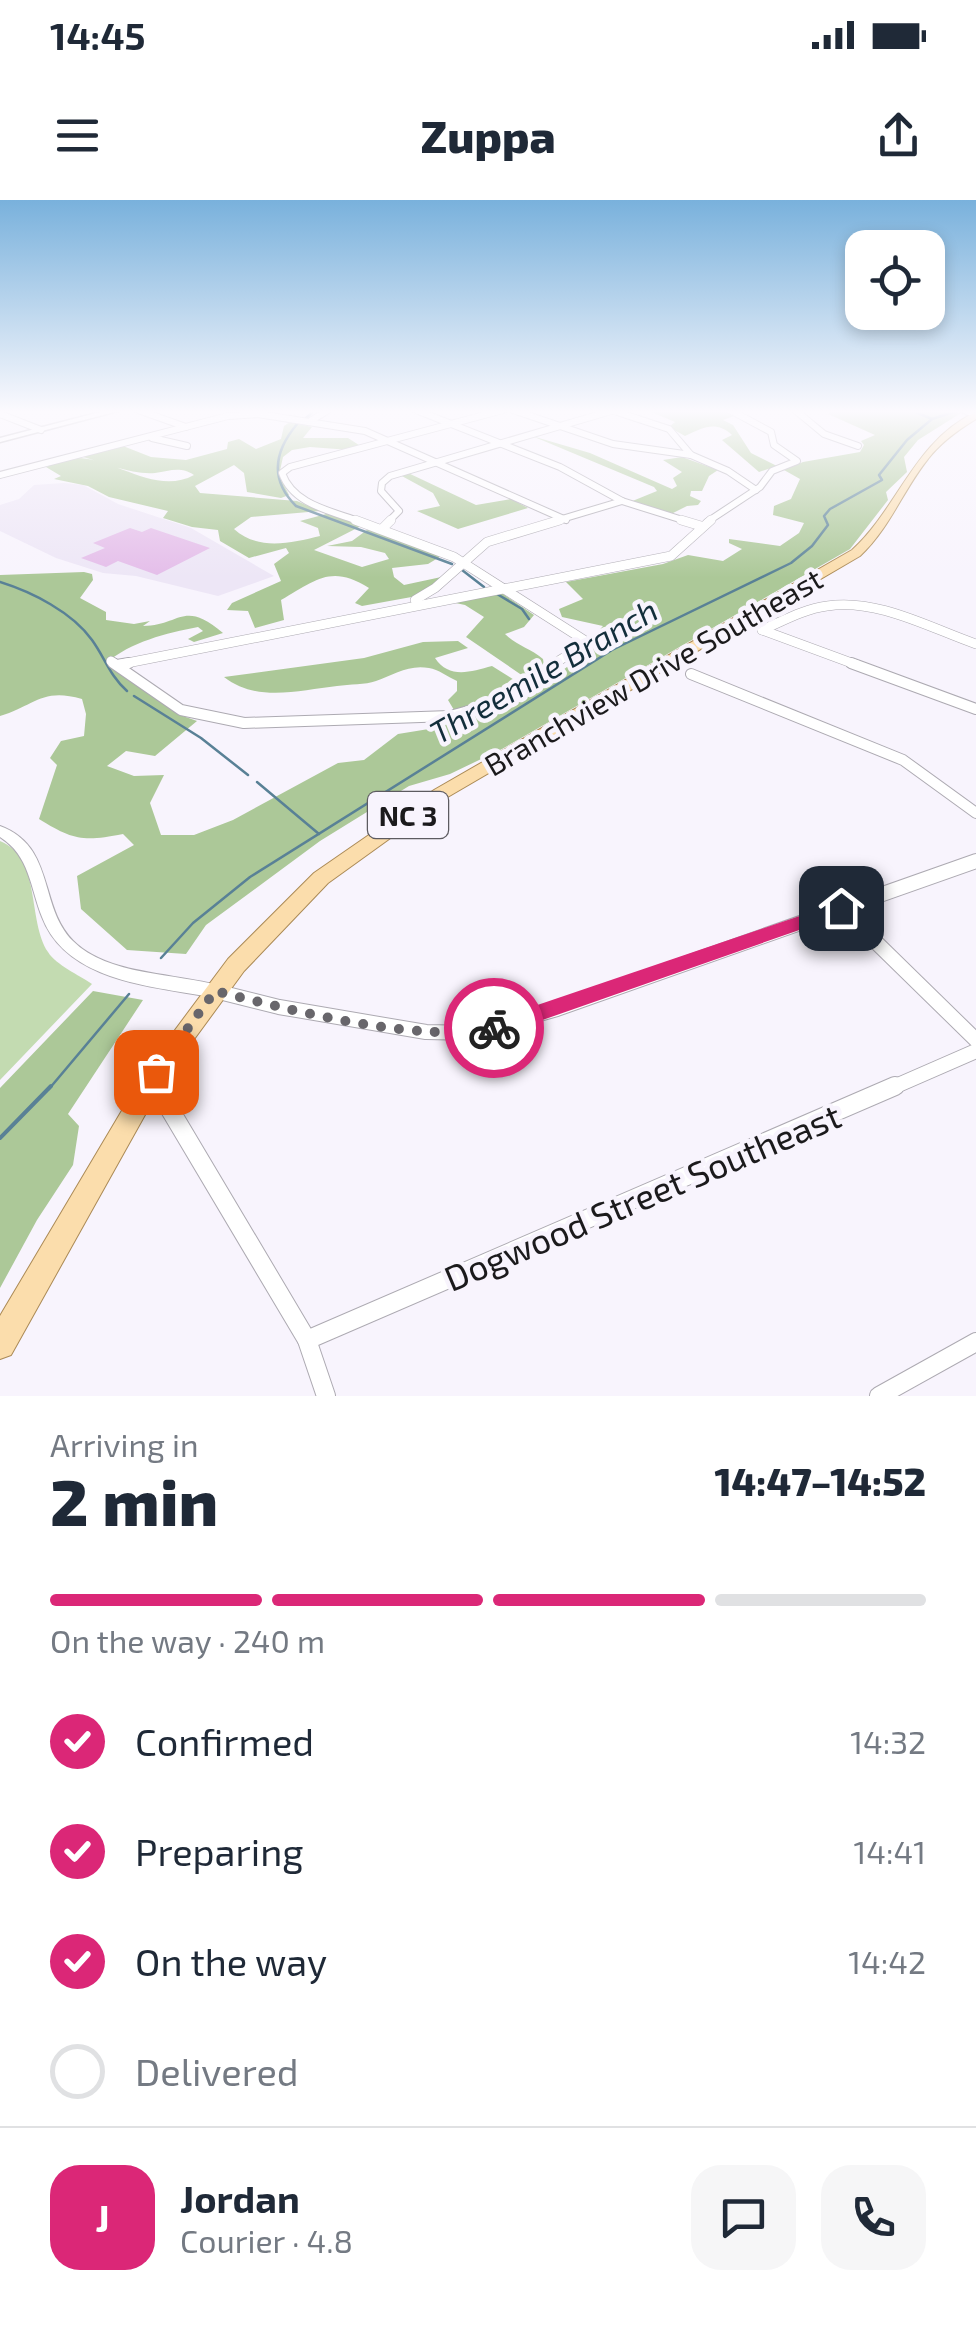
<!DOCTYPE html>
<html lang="en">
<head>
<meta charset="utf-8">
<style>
	:root { --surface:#fff; --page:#f6f6f7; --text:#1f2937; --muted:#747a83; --line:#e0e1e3; --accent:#db2777 }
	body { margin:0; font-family:"Exo 2",sans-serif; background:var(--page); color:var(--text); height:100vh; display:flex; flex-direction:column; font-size:38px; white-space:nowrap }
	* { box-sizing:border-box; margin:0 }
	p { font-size:32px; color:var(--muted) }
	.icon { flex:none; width:55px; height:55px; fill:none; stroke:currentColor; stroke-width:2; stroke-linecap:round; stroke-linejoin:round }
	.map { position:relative; height:1196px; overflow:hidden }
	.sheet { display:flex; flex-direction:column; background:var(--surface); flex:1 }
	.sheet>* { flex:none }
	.tools { position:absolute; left:845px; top:30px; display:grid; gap:20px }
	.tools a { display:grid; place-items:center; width:100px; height:100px; border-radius:20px; background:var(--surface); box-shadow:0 5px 15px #0003; font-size:50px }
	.pin { position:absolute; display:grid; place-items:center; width:85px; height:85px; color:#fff; margin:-42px; border-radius:20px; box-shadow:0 5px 15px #0006 }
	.courier { position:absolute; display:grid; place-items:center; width:100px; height:100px; margin:-50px; border:8px solid #db2777; border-radius:50%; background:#fff; color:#222; box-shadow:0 2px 12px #0007 }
	.head em { font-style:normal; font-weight:800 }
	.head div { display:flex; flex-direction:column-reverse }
	.head { display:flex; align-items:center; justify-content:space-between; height:170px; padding:0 50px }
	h1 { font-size:65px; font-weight:800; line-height:75px }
	.bar { display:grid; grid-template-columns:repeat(4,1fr); gap:15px 10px; align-content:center; height:120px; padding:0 50px }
	.bar i { height:12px; border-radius:8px; background:var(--line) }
	.bar .selected { background:var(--accent) }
	.bar p { grid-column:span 4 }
	.line { display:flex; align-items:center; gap:25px; padding:0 50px; border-top:2px solid var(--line) }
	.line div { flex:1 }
	.round { display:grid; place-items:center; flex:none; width:105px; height:105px; border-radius:30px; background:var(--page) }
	ol { padding:0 50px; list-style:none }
	li { display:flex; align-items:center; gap:30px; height:110px }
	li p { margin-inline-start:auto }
	li .icon { padding:10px; border-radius:50%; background:var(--accent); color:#fff; stroke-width:4 }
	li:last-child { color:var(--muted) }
	li i { width:55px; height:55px; border:5px solid var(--line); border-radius:50% }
	.status { display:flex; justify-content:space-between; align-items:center; height:70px; padding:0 50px; background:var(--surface); direction:ltr }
	.status svg { height:28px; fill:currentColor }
	header { display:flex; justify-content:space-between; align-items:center; height:130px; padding:0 50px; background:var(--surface); font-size:45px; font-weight:800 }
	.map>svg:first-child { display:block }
	.built { fill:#ede6f6 }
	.green { fill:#c3dbb1 }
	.forest { fill:#acc898 }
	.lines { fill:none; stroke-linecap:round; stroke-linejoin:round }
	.stream-far1 { stroke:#598196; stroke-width:2.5 }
	.stream { stroke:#598196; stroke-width:4 }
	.building { fill:#e4bde9 }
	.minor-far4-casing { stroke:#adaab2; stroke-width:8 }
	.minor-far3-casing { stroke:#adaab2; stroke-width:10 }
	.minor-far2-casing { stroke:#adaab2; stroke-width:12 }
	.minor-far1-casing { stroke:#adaab2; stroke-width:16 }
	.minor-casing { stroke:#adaab2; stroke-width:20 }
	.tertiary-casing { stroke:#adaab2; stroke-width:2 }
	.secondary-casing { stroke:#adaab2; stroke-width:3 }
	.primary-casing { stroke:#ab8a56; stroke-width:2 }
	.minor-far4 { stroke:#fff; stroke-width:6 }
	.minor-far3 { stroke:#fff; stroke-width:9 }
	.minor-far2 { stroke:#fff; stroke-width:10 }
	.minor-far1 { stroke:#fff; stroke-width:14 }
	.minor { stroke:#fff; stroke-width:18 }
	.tertiary { fill:#fff; fill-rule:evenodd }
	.secondary { fill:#fff; fill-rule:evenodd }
	.primary { fill:#fbddac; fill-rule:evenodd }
	.route { fill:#db2777 }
	.done { stroke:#68666b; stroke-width:10; stroke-dasharray:0 18 }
	.labels { text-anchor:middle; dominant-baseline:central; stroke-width:9; stroke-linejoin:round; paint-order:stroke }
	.shield { fill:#f8f4fd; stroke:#5d5b60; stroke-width:2.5 }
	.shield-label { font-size:28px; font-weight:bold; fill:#1b1a1c }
	.street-label { font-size:30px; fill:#1b1a1c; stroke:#f8f4fd }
	.water-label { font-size:32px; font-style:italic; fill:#132e3b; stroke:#f8f4fd }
	.near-street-label { font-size:35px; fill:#1b1a1c; stroke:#f8f4fd }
</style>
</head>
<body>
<div class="status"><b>14:45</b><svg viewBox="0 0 49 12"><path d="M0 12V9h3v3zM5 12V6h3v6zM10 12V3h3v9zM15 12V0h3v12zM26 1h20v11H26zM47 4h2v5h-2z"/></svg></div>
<header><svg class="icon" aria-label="menu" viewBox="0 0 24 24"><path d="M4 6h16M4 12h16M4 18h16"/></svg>Zuppa<svg class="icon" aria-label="share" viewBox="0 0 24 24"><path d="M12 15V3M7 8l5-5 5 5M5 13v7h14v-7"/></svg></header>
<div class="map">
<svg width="976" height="1196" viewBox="0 0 976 1196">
	<rect width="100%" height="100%" fill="#f8f4fd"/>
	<path class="built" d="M64,283L83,285L118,304L191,328L274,376L218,396L136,376L103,373L56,358L0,331V305L19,299L34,285Z"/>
	<path class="green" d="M0,641C42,658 27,720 48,752C56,765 79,775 92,784L0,880Z"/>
	<g class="forest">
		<path d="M832,210L961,213L918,240L904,257L907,272L886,292L888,300L850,349L502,549L450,574L409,586L320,641L206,725L186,754L127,750L81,709L77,676L134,645L123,634C83,642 73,640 39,619L57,565L50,558L61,541L84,536L86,514L82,499C42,487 34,506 0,516V375L84,372L92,374L93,380L80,398L106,412V420L134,424L150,421L143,426C180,426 183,399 223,433L194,442L188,439L203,431L198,427C166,433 131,442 106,463L180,515L197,521L155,556L126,551L107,566L134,576L164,575L150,603L161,635H194L233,620L338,563L364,560L398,534L435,528L499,509L563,470L604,439L595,435L603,426L562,417L559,409L583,399L566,382L663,364L688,355L723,361L742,349L729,343V339L780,346L799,333L804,323L773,315L774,306L791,299L800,279L784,270L803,262L860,252L864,245L861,241L875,235L828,214Z"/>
		<path d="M649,211H726L737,215L723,220L733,225L751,253L777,266L759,272L722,240L732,235C716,220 702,228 685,236L669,227L675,222Z"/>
		<path d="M290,222L312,227L303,238H348L362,247L350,250L310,247L292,250L283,257L279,275L289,295L281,298L247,292L244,273L234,265L195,286L200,293L297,301L320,311L251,317L234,329C258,351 291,343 320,336L318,328L300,321L330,313L365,324L314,350L362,367L389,359L385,353L361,347L327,346L352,341L371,327L443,355L428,364L392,368L394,377L404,385L446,376L417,396L362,406L355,403L369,388C331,364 316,380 281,400L284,420L255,428L248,411L227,410L232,403L281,381L274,364L289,353L286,348L249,358L220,341L218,330L192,327L163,318L168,311L109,297L88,286L54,279L61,276L46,267C55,264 67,258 77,258C115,258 156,296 194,275C180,266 170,271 155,273C132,275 105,263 83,257L123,246L151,257L186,260L227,249L228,242L239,239L256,249L281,239L284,226Z"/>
		<path d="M532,236L590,253L672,289L677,286L673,278L682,272L663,260L682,257L718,270L709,276L702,291H691L690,296L701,301L698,305L687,306L669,315L630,302L657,291L654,287Z"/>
		<path d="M406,272L476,305L511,299L528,308L458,329L417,311L440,306L433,293L400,275Z"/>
		<path d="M500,392L534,415L524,427L505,434C517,446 530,448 543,459L544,466L523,476L466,437L484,417L465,405L446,401Z"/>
		<path d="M458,441L468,448L435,458C449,479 470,472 492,466L519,483L483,503L454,510L448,500L457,491V481C448,477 438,469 429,468C409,464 393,475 376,481C365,485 350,484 337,486C300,490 257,503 224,477L364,458L423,442Z"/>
		<path d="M93,791L143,800L68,914L79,926L73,965L37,1020L0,1088V888Z"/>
	</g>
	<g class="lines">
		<g class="stream-far1">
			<path d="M911,210L932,219L957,211"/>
			<path d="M306,218L315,210"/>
			<path d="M298,223C274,251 269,279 296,306L452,364"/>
			<path d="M462,370L484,387"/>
			<path d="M0,382C32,392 72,412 92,440C105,458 110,476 127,491"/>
			<path d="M497,394L522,409L529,419"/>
			<path d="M595,446L611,450"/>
			<path d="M134,496L201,538L248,575"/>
			<path d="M257,582L319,634"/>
			<path d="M161,758L193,723L250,677L612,450L791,363L812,346L828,325L824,316L830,309L882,280L879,275L907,240L932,219"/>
			<path d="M49,889L129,794"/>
		</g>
		<path class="stream" d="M0,938L51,886"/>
	</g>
	<path class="building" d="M130,328L142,332L151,328L210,348L157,375L118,361L106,367L81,358L105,348L93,343Z"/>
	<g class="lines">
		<g class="minor-far4-casing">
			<g id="minor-far4">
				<path d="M138,210L186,227"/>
				<path d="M416,210L560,267L622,301L689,322"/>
				<path d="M513,210L613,244L691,255"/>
				<path d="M611,210L669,229L691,255L728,271L756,290"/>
				<path d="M795,210L824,234L858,246"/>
				<path d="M0,214L41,230"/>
				<path d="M309,222L328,210"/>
				<path d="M152,238L187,246"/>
				<path d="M0,275L228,216L258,214L365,231L566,320"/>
				<path d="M361,322C332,311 293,305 282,273L290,267L503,210"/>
				<path d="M388,322L399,311L381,291L382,283L390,276L611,211"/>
				<path d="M552,322L622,301"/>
				<path d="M707,322L760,287L772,271L797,261L774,245L771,232L730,210"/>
			</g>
		</g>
		<g class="minor-far3-casing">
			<g id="minor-far3">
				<path d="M355,320L454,357L584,440V445L552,465"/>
				<path d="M681,320L701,326"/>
				<path d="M383,328L391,320"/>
				<path d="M415,400L435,388L487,342L560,320"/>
				<path d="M762,430L857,465"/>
				<path d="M762,430C783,421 804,409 827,406C877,398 930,428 976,444"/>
				<path d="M111,461L117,465"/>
				<path d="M117,465L671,356L711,320"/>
			</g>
		</g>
		<g class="minor-far2-casing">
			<g id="minor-far2">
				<path d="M113,463L181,510L244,523L450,516L487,506L556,463"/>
				<path d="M851,463L976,509"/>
				<path d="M117,465L129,463"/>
				<path d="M691,474L903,560L976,613"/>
			</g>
		</g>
		<g class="minor-far1-casing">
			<g id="minor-far1">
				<path d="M841,708L976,840"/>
				<path d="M215,791L279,807L426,832L473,833L557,809L976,661"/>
				<path d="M889,889L976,851"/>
			</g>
		</g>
		<g class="minor-casing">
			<g id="minor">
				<path d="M169,908L307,1140L326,1196"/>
				<path d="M307,1140L895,886"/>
				<path d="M879,1196L976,1142"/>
			</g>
		</g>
		<g class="tertiary-casing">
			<path id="tertiary" d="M0,626C56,647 38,706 73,741C108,776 176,773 221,786L224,791L221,796L215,798C155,786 67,783 42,717C30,687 30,656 0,637Z"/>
		</g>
		<g class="secondary-casing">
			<g id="secondary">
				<path d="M108,210H122L0,242V238Z"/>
				<path d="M958,210H968L976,214V219Z"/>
			</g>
		</g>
		<g class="primary-casing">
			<path id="primary" d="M976,212V219C958,230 941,242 928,259C903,290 890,328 860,356L446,598L328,683L244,771L165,879L11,1155L0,1159V1116L149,865L228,759L314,673L434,590L852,350C899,307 914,241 976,212Z"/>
		</g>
		<use href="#minor-far4" class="minor-far4"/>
		<use href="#minor-far3" class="minor-far3"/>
		<use href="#minor-far2" class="minor-far2"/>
		<use href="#minor-far1" class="minor-far1"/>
		<use href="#minor" class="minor"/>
		<use href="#tertiary" class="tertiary"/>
		<use href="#secondary" class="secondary"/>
		<use href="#primary" class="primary"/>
	</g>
	<linearGradient id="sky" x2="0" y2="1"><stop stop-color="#79b1dc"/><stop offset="0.56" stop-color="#fcfafe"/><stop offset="1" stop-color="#fcfafe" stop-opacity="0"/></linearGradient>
	<rect width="976" height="378" fill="url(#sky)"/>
	<path class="route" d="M841,702L851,708L848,713L494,837L484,828L487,822Z"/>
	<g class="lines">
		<path class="done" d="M156,872L215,791C291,810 419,844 494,828"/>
	</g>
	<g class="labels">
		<rect class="shield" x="368" y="592" width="80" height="46" rx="8"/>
		<g class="shield-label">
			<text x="408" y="615">NC 3</text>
		</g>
		<g class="street-label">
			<text transform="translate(653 471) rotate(-30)">Branchview Drive Southeast</text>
		</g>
		<g class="water-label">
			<text transform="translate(543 470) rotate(-30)">Threemile Branch</text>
		</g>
		<g class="near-street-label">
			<text transform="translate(642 996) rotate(-23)">Dogwood Street Southeast</text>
		</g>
	</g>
</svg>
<div class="tools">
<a><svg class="icon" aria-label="locate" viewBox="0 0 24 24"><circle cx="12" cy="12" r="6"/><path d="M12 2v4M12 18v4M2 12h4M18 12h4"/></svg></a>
</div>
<div class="pin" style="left:156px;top:872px;background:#ea580c"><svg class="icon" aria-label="bag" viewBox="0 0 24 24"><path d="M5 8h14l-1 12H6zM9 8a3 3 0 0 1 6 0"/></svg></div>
<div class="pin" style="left:841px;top:708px;background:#1f2937"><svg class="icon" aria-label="home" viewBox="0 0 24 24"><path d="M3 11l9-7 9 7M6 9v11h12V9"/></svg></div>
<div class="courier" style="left:494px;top:828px"><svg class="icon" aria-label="bike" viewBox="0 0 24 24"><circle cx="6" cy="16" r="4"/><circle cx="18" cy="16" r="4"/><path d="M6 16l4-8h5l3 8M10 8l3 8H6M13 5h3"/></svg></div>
</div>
<section class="sheet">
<div class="head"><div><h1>2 min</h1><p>Arriving in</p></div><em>14:47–14:52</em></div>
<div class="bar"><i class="selected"></i><i class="selected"></i><i class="selected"></i><i></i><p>On the way · 240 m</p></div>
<ol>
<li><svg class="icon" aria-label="check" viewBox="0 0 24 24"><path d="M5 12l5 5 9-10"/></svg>Confirmed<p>14:32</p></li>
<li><svg class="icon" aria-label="check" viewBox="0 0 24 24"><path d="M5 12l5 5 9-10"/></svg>Preparing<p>14:41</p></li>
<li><svg class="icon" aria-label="check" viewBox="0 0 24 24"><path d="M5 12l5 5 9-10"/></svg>On the way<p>14:42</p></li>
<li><i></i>Delivered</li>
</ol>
<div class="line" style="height:180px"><b class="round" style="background:var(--accent);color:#fff">J</b><div><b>Jordan</b><p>Courier · 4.8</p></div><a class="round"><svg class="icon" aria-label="chat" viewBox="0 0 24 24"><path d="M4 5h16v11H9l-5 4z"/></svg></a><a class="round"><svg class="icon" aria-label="phone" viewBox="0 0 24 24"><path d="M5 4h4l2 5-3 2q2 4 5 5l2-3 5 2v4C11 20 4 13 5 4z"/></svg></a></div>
</section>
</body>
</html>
